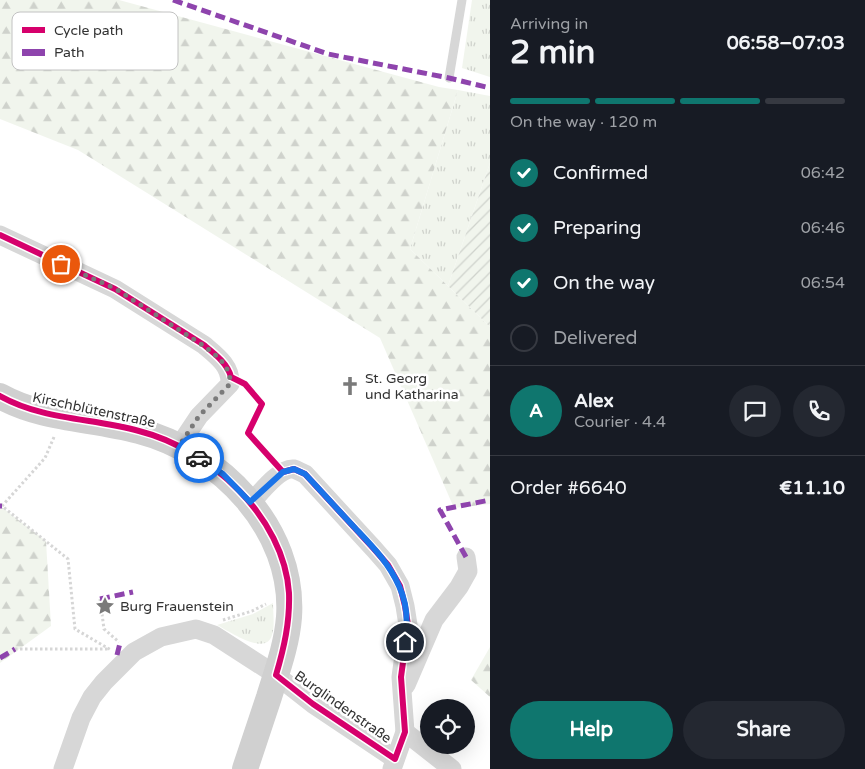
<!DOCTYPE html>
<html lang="en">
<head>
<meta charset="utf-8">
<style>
	:root { --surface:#171b24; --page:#242831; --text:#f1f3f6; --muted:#9ea1a6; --line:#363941; --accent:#0f766e }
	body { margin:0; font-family:"Varela Round",sans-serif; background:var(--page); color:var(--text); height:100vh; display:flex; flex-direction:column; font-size:19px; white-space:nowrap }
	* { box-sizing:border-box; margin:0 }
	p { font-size:16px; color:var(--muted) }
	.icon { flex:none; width:28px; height:28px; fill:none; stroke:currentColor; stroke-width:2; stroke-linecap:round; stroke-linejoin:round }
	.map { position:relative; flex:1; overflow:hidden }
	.sheet { display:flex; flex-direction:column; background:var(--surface); width:375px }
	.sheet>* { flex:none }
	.controls { position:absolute; left:420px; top:699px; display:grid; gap:10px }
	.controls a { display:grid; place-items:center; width:55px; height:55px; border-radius:50%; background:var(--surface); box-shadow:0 5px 20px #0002; font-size:25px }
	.pin { position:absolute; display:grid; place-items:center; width:42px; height:42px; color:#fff; margin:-21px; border:2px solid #fff; border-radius:50%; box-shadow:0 1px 5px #0007 }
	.courier { position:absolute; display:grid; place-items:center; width:50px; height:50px; margin:-25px; border:4px solid #1a73e8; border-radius:50%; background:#fff; color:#222; box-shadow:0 1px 6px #0007 }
	.headline em { font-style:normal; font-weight:800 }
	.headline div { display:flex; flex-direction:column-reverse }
	.headline { display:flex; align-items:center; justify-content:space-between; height:85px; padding:0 20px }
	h1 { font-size:32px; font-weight:800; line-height:38px }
	.bar { display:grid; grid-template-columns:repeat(4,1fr); gap:8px 5px; align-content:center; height:60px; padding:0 20px }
	.bar i { height:6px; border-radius:4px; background:var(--line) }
	.bar .active { background:var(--accent) }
	.bar p { grid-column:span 4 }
	.line { display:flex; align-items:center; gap:12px; padding:0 20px; border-top:1px solid var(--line) }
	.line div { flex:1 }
	.round { display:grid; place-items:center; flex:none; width:52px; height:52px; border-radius:26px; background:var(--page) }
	ol { padding:0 20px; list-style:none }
	li { display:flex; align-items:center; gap:15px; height:55px }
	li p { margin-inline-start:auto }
	li .icon { padding:5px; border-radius:50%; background:var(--accent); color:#fff; stroke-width:4 }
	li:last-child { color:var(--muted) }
	li i { width:28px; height:28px; border:2px solid var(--line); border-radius:50% }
	.action { display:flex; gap:10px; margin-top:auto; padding:10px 20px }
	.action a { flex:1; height:58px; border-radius:30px; background:var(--accent); color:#fff; font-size:20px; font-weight:800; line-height:58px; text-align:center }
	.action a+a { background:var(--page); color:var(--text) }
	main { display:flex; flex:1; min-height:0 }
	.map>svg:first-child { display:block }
	.grass { fill:url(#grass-tufts) }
	.forest { fill:url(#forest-firs) }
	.garden { fill:url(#garden-furrows) }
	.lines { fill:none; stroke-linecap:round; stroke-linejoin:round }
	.path { stroke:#d6d6d6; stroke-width:3; stroke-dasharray:2.5 2.5; stroke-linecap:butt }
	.lane { stroke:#d7d7d7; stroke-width:9 }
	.street { stroke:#d7d7d7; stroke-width:19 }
	.secondary { stroke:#d0d0d0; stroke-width:26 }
	.quiet { stroke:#8e44ad; stroke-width:5; stroke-dasharray:10 5; stroke-linecap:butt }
	.cycleway-casing { stroke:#fff; stroke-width:9 }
	.cycleway { stroke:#d6006c; stroke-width:6 }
	.done { stroke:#7a7a7a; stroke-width:5; stroke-dasharray:0 9 }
	.route { stroke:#1a73e8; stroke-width:6 }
	.labels { text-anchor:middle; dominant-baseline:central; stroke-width:5; stroke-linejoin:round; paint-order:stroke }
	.poi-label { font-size:14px; fill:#333; stroke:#fff; text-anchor:start }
	.street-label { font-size:14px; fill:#333; stroke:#fff }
	.key { fill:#fff; stroke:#c2c2c2; stroke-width:1 }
	.key-label { font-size:14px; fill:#333 }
</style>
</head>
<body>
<main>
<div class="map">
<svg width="490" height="769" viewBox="0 0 490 769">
	<defs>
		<pattern id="grass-tufts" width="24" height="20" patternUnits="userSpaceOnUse" patternTransform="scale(1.25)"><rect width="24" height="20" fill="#f1f5ed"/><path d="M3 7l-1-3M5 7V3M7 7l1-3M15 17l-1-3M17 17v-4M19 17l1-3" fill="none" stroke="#cfd2cc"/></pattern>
		<pattern id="forest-firs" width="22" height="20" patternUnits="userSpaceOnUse" patternTransform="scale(1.25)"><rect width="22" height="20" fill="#f1f5ed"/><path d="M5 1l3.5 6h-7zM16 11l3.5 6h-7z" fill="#cfd2cc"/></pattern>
		<pattern id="garden-furrows" width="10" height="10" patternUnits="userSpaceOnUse" patternTransform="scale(1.25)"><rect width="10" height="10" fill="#f1f5ed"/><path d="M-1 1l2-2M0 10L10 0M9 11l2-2" fill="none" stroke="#cfd2cc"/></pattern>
	</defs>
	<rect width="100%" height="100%" fill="#fff"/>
	<g class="grass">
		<path d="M472,0H490V77L462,68Z"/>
		<path d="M458,90L490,96V163L448,286L410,249Z"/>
		<path d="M273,603C273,613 275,626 272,635C266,657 229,631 217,625L253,614Z"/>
	</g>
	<g class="forest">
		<path d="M0,0H119L439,87L458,90L410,249L490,327V504L454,508L380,338L78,150L0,119Z"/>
		<path d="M0,506L46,541L51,626L0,663Z"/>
		<path d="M490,647V697L471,680Z"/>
	</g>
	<path class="garden" d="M490,163V327L448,286Z"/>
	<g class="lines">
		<g class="path">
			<path d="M54,437L45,458L2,506L68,559L75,629L111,650"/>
			<path d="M100,599L104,629L119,642"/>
			<path d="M223,620L252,611L266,604"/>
			<path d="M15,649H109"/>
		</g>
		<path class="lane" d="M449,78L462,0"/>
		<g class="street">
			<path d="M0,235L115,289L204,345C217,356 231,366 230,384L199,416L179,446"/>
			<path d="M251,503C260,493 280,467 294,469C297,470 302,473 305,474L374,549L388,565L400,586L405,606L408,625L401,677L405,732L392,769"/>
			<path d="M406,685L434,620L459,587L468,571L466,557"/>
			<path d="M405,732L452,769"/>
			<path d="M63,769L81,718L92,697L104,682L134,652L161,637L196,629L214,635L276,675L313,704L395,759"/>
		</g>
		<path class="secondary" d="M0,396C43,420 92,418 139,431C220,452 295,529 289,617C287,644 277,671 269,697C261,721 253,745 245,769"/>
		<g class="quiet">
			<path d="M173,0L328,54L449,78L490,88"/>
			<path d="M0,506H2"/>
			<path d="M466,557L440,510L490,500"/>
			<path d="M100,599L133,592"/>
			<path d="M117,655L120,643"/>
			<path d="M0,658L15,649"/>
		</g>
		<g class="cycleway-casing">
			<path id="cycleway" d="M0,235L115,289L204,345C215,354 228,364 231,377L245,384L262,404L248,433L283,472L294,469L305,474L374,549L388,565L400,586L405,606L408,625L401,677L405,732L395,759L313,704L276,675C284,648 290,622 289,593C284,517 210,449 139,431C92,418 43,420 0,396"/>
		</g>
		<use href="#cycleway" class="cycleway"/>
	</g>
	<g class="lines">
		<path class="done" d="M61,264L116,289L204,346C217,356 231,366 230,384L199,416L179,446L199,458"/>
		<path class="route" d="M199,458L223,474L250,502L283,472L294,469L305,474C322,492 338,510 355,528C371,545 389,563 399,586C407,603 408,624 405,642"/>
	</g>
	<defs>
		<g id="church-bare" transform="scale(1.5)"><path d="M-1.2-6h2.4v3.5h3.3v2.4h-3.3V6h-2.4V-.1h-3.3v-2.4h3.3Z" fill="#7a7a7a" stroke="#fff" stroke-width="2.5" paint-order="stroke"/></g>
		<g id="sight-bare" transform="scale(1.5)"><path d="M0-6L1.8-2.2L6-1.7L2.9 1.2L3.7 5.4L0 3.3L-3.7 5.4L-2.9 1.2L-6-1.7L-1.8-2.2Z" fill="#7a7a7a" stroke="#fff" stroke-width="2.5" paint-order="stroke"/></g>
	</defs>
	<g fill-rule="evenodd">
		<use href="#church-bare" x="350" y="386"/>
		<use href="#sight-bare" x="105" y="606"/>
	</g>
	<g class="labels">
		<g class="poi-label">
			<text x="365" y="378">St. Georg<tspan x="365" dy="16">und Katharina</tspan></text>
			<text x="120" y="606">Burg Frauenstein</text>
		</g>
		<g class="street-label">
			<text transform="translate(94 410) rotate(12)">Kirschblütenstraße</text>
			<text transform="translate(343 707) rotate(35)">Burglindenstraße</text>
		</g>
	</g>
	<rect x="12" y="12" width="166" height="58" rx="8" class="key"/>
	<rect x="22" y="27" width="23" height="6" fill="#d6006c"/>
	<rect x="22" y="49" width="23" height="7" fill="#8e44ad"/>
	<g class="key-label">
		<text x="54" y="35">Cycle path</text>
		<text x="54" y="57">Path</text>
	</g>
</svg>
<div class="controls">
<a><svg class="icon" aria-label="locate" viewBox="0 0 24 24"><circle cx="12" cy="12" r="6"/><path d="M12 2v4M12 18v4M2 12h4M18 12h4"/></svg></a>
</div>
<div class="pin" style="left:61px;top:264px;background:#ea580c"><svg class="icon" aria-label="bag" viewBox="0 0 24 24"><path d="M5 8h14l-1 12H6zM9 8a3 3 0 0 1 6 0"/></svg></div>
<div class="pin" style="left:405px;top:642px;background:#1f2937"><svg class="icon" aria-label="home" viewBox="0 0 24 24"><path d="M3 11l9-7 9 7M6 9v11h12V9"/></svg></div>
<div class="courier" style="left:199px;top:458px"><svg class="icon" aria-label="car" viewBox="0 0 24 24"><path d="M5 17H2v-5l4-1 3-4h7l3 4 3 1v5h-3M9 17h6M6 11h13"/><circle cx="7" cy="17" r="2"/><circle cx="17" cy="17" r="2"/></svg></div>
</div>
<section class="sheet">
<div class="headline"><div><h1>2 min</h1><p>Arriving in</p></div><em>06:58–07:03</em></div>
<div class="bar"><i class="active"></i><i class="active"></i><i class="active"></i><i></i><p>On the way · 120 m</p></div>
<ol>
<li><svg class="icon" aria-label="check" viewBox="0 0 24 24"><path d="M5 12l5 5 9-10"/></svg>Confirmed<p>06:42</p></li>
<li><svg class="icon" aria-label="check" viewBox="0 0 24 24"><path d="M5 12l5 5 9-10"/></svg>Preparing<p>06:46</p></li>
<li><svg class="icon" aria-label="check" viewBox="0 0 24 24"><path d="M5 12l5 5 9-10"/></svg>On the way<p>06:54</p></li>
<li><i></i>Delivered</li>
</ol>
<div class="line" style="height:90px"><b class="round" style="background:var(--accent);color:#fff">A</b><div><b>Alex</b><p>Courier · 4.4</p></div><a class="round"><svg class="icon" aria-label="chat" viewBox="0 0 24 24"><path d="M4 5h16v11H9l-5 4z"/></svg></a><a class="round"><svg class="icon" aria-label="phone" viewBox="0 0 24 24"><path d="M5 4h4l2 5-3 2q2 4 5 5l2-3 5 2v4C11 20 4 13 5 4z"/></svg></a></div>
<div class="line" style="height:65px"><div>Order #6640</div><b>€11.10</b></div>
<div class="action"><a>Help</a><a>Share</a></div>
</section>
</main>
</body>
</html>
